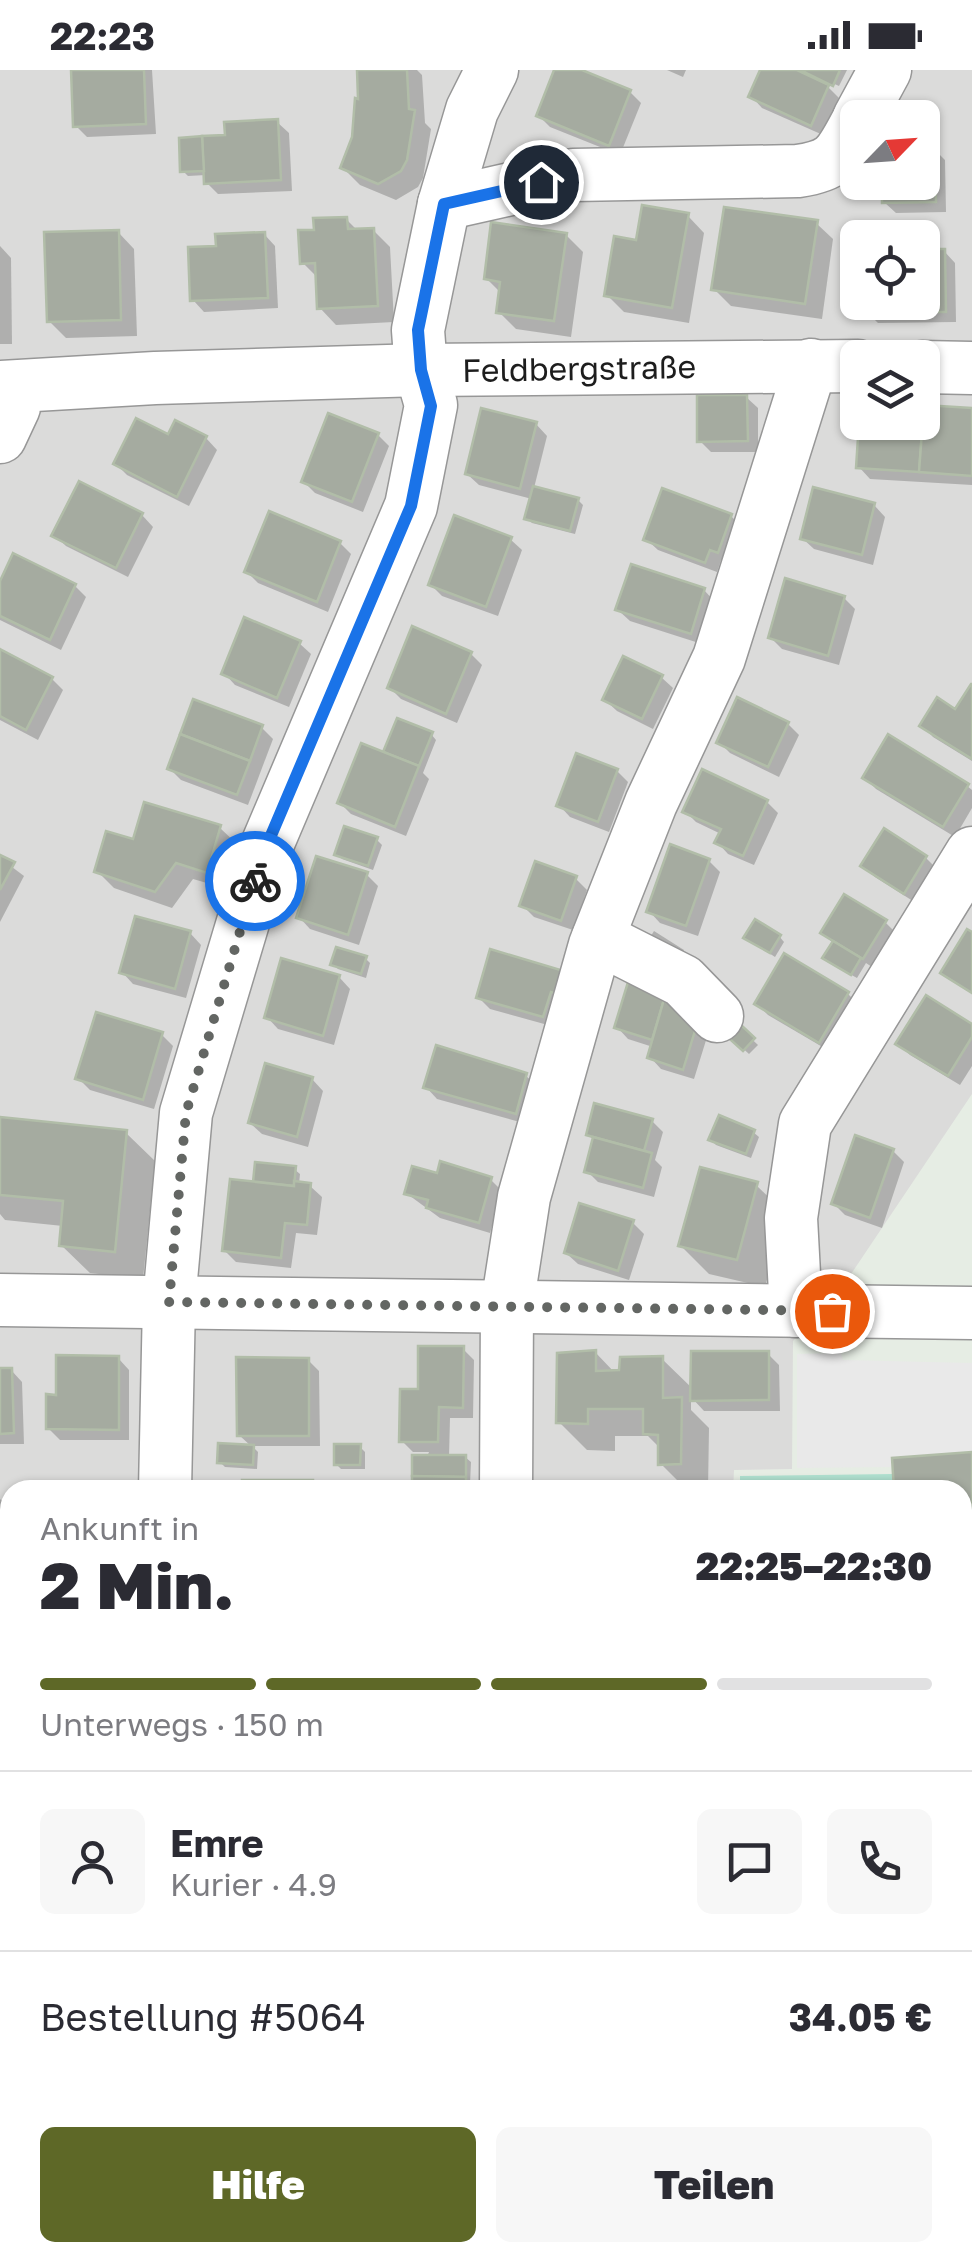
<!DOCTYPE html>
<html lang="de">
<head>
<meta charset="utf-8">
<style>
	:root { --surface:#fff; --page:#f7f7f7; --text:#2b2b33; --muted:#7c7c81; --line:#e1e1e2; --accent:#5e6827 }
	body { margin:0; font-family:"Golos Text",sans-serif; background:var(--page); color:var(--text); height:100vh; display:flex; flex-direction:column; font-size:38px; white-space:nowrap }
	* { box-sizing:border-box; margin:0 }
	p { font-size:32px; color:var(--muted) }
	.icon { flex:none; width:55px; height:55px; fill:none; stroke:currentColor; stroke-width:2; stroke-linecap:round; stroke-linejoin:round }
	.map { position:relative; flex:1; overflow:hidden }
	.sheet { position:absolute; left:0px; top:1410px; width:972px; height:782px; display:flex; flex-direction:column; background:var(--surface); border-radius:30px 30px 0 0; box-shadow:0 2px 8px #0004 }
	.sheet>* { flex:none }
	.needle { width:65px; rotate:65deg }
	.buttons { position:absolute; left:840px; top:30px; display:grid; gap:20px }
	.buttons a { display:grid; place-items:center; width:100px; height:100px; border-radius:15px; background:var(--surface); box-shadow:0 2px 8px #0004; font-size:50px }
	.pin { position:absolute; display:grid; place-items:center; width:85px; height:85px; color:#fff; margin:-42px; border:5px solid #fff; border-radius:50%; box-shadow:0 2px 10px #0007 }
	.courier { position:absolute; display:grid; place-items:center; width:100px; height:100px; margin:-50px; border:8px solid #1a73e8; border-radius:50%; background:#fff; color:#222; box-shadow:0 2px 12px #0007 }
	.summary em { font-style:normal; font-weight:800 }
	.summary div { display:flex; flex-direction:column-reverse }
	.summary { display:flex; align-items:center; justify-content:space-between; height:170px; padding:0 40px }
	h1 { font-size:65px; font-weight:800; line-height:75px }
	.bar { display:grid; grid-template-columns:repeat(4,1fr); gap:15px 10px; align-content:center; height:120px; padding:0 40px }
	.bar i { height:12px; border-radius:8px; background:var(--line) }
	.bar .selected { background:var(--accent) }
	.bar p { grid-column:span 4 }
	.line { display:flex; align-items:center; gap:25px; padding:0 40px; border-top:2px solid var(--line) }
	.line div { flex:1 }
	.round { display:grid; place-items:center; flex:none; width:105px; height:105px; border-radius:15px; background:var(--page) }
	.cta { display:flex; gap:20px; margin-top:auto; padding:20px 40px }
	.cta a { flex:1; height:115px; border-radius:15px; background:var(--accent); color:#fff; font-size:40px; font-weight:800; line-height:115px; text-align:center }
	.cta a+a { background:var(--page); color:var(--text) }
	.status { display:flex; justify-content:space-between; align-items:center; height:70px; padding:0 50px; background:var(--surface); direction:ltr }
	.status svg { height:28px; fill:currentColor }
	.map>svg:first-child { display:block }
	.residential { fill:#dbdbda; fill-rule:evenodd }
	.grass { fill:#b0e1d0 }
	.forest { fill:#9ec7c1 }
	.parking { fill:#e9e9e9 }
	.water { fill:#b9aad6 }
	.shadow { fill:#0003 }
	.building { fill:#a5aba0; stroke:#b1bda8; stroke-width:2.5 }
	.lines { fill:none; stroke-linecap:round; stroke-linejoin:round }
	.minor-casing { stroke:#979797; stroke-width:55 }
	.minor { stroke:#fff; stroke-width:52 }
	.done { stroke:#636663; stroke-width:10; stroke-dasharray:0 18 }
	.route { stroke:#1a73e8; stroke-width:12 }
	.labels { text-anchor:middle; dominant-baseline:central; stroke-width:10; stroke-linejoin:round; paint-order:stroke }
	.street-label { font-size:32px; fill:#1d1d1d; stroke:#fff }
</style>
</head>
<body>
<div class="status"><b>22:23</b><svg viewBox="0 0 49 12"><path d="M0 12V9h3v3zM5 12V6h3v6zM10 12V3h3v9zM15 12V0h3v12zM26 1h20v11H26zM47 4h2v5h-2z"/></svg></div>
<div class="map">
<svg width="972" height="2192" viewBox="0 0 972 2192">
	<rect width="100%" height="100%" fill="#e6ede4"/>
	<path class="residential" d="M0,0H972V1024L845,1213L793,1271L792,1399L734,1400L733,1420H10V2182H527V2192H0ZM858,48H922V112H858ZM858,168H922V232H858ZM858,288H922V352H858Z"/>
	<path class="grass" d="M893,1404L894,1420H740V1406Z"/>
	<path class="forest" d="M972,1460V1600L963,1604V1467Z"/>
	<path class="parking" d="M841,1283L843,1290L972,1293V1382L893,1397L797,1398V1284Z"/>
	<path class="water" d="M972,1744V1865L963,1866V1746Z"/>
	<g class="shadow">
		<path d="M74,0H152L156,64L87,67L76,56Z"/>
		<path d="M359,0H417L422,5L425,53L431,59L423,108L418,117L396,130L360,115L343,98L354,67L361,32Z"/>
		<path d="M557,0H576L630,22L641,33L620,85L550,57L539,46Z"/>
		<path d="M667,0H686L683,7Z"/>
		<path d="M763,0H791L828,17L839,28L823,65L762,38L751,26Z"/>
		<path d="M803,0H847L839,16Z"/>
		<path d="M277,52L289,63L292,121L218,124L207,113L206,105L188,106L183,101L227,68Z"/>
		<path d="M934,79L945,90L946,142L896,143L884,132L922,112Z"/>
		<path d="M688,146L704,163L689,253L624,242L607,225L638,172Z"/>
		<path d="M346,149L358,161L373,160L390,177L394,252L336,255L320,238L318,208L303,193L316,162Z"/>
		<path d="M816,153L833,169L822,249L731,236L714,219Z"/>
		<path d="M118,162L134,179L137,266L66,268L49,251Z"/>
		<path d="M264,164L275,176L278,238L204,242L193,230L218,178Z"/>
		<path d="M566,165L583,182L571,267L516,259L499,242L501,223L486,208Z"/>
		<path d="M0,176L11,188L12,274H0Z"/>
		<path d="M944,181L955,193L956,252L878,253L867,242L922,232Z"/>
		<path d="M746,327L758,338V382H711L700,371Z"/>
		<path d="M922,338L972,341V415L870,409L859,397L922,352Z"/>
		<path d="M536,354L547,366L534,418L578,430L583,435L575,464L532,453L527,448L532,429L479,415L467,404Z"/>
		<path d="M378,365L389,376L363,442L315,423L304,412Z"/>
		<path d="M170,367L206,368L217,380L189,436L127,405L116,394Z"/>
		<path d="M80,414L142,445L153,457L128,507L66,476L54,465Z"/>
		<path d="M874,435L885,447L873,495L814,479L802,468Z"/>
		<path d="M731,446L742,457L729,493L721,490L717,502L658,480L646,469Z"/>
		<path d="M510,469L522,480L498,546L442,526L431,515Z"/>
		<path d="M340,473L351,484L328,542L258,513L247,502Z"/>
		<path d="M75,516L86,527L61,580L0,550V517Z"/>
		<path d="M704,520L715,532L702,574L630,551L618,540Z"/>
		<path d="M844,528L855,539L839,595L782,579L770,567Z"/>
		<path d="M299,573L311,584L289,637L235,615L224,603Z"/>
		<path d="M0,582L52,609L63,620L38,670L0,650Z"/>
		<path d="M471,584L482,595L457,653L401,629L390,618Z"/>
		<path d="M661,607L673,618L653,659L617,641L605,630Z"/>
		<path d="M972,617V691L933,667L922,655L956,642Z"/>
		<path d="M788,654L799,665L779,707L730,683L719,672Z"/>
		<path d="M262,658L273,669L248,735L181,710L170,699Z"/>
		<path d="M431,664L436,670L423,703L429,709L406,766L351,744L340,733L394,689Z"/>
		<path d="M617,701L628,712L609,762L570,747L559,735Z"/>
		<path d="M865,708L967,716L972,720V738L955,767L876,719Z"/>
		<path d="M767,732L778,743L754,795L728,784L717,772L721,764L696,752L685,741Z"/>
		<path d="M220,758L237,774L224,818L193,809L172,838L114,818L97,801L134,772Z"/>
		<path d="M377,770L382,775L373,800L342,789L337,784Z"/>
		<path d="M0,788L24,806L0,852Z"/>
		<path d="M926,788L937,799L916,833L875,807L864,796Z"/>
		<path d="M709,791L720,802L698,866L660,853L649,841Z"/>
		<path d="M366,804L378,816L359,875L310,859L299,847Z"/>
		<path d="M575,808L587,820L573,860L534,847L522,835Z"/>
		<path d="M885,852L896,863L875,899L866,893L857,908L830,893L834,874L823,863Z"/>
		<path d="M654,861L684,880L676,894L646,874Z"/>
		<path d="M190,863L201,875L186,928L133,914L122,902Z"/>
		<path d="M779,866L784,872L775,887L752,872Z"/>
		<path d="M365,888L370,893L366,908L338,899L333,894Z"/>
		<path d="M634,902L712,951L694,1009L661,999L650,987L653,977L628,969L617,957Z"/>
		<path d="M563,903L555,957L490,939L478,927Z"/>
		<path d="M339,907L350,919L334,975L278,959L267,947Z"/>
		<path d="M848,924L859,935L831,982L768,945L757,934Z"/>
		<path d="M724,943L758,975L749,984L714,952Z"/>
		<path d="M972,957V996L960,1015L910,985L898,974Z"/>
		<path d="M162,965L173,976L154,1039L90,1020L78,1008Z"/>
		<path d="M525,1005L537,1016L527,1054L437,1029L426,1017Z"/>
		<path d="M312,1009L323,1021L308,1077L262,1064L250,1053Z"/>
		<path d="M0,1049L126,1063L155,1091L143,1209L90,1203L61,1175L63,1156L5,1150L0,1144Z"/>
		<path d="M652,1051L663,1062L655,1090L662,1097L654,1127L598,1112L587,1101L595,1071L588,1064Z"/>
		<path d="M753,1062L759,1067L751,1088L716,1075L711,1070Z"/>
		<path d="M893,1081L904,1092L882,1158L845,1145L834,1134Z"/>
		<path d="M294,1099L300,1104L299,1114L310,1116L322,1127L317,1165L296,1163L291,1198L236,1192L224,1180L255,1115Z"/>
		<path d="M491,1110L502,1121L490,1163L440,1148L406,1123Z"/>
		<path d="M756,1115L785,1143L765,1217L709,1204L681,1176Z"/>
		<path d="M633,1153L644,1164L629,1210L578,1194L566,1183Z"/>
		<path d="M463,1279L474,1290L473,1348H450L449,1387H465L471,1392L470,1414L476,1420H414L429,1382H413L402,1371L420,1322Z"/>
		<path d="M595,1282L615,1303L662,1289L693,1319L768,1284L779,1295L780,1341H704L691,1327V1340L709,1358L708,1420H687L661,1394V1379L648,1366H615V1381L587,1380L559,1352Z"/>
		<path d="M118,1288L129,1300V1370H60L48,1358L58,1327Z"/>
		<path d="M308,1290L319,1301L320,1376H252L258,1382L257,1399L225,1397L220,1392L252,1377L239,1365Z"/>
		<path d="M11,1300L22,1312L24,1374H0V1301Z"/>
		<path d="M360,1377L365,1382V1399H341L336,1394Z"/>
		<path d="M0,1429L10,1438V1506H0Z"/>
		<path d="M21,2182H88L87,2192H21Z"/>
		<path d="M217,2182H281L280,2192H227Z"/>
		<rect x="400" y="2182" width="70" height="10"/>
	</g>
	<g class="building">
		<path d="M71,0H144L146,54L73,57Z"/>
		<path d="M357,0H407L409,39L415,40L407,90L401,101L378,114L340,98L352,67L355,28L358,29Z"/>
		<path d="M554,0H582L631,20L609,76L536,46Z"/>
		<path d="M760,0H797L829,15L811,56L748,27Z"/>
		<path d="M800,0H840L833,16Z"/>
		<path d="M278,49L281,110L204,114L202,66L225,65L224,52Z"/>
		<path d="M202,66L204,101L180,102L179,68Z"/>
		<path d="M922,76H935L936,132L882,133V112H922Z"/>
		<path d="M642,135L689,143L672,238L604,226L614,166L636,170Z"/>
		<path d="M724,137L818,150L805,234L711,220Z"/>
		<path d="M347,147L348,159L374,158L378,236L317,239L315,193L300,194L298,160H314L313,148Z"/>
		<path d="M491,152L567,163L554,251L496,243L500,212L484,209Z"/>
		<path d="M119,160L121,250L47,252L44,162Z"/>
		<path d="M265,162L268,228L190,231L188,177L216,176L215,164Z"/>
		<path d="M922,179H945L946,242H905V232H922Z"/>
		<path d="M864,232H905V242L864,243Z"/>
		<path d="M697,325H747L748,371L697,372Z"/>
		<path d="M924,335L919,402L856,398L859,352H922Z"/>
		<path d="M924,335L972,338V406L919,402Z"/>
		<path d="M481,338L537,352L520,419L465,404Z"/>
		<path d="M328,343L379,363L352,432L301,412Z"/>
		<path d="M136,348L168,364L175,350L207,366L177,427L113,394Z"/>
		<path d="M79,411L143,443L116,498L51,466Z"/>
		<path d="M533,416L579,428L570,461L524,449Z"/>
		<path d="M813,417L875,433L862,485L800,469Z"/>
		<path d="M662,418L732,444L718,483L710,480L705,493L643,470Z"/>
		<path d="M269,441L341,471L317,532L244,502Z"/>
		<path d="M454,445L512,467L486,537L428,515Z"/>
		<path d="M13,483L76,514L50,570L0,546V511Z"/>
		<path d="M631,494L705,518L691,564L615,540Z"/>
		<path d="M785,508L845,526L828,586L768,568Z"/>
		<path d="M244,547L301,571L277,628L221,604Z"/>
		<path d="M412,556L472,582L446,644L387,618Z"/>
		<path d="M0,579L53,607L26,660L0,646Z"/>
		<path d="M623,586L663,605L642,649L602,630Z"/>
		<path d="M971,614H972V689L919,656L937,627L955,639Z"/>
		<path d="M737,627L789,652L768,697L716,673Z"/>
		<path d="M193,629L263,655L250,691L180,664Z"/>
		<path d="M397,648L433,662L419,696L383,682Z"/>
		<path d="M180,664L250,691L237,725L167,699Z"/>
		<path d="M888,664L969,714L943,757L862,708Z"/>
		<path d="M361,673L419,696L395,757L337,733Z"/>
		<path d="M576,683L618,699L598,752L556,736Z"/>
		<path d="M702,699L768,730L743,786L714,773L721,759L682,742Z"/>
		<path d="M144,732L221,755L207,803L176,793L155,822L94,802L106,761L133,769Z"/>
		<path d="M344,756L378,767L368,796L334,785Z"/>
		<path d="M884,758L927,786L904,824L860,796Z"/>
		<path d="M670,774L710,789L686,856L646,842Z"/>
		<path d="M0,785L15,792L0,820Z"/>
		<path d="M316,786L368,802L348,865L296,848Z"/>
		<path d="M535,791L577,806L561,851L519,836Z"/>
		<path d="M844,824L887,850L863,889L820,863Z"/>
		<path d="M135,846L191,861L175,919L119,903Z"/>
		<path d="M755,849L781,865L770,883L743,868Z"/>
		<path d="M967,859L972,862V923L940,903Z"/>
		<path d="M833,871L861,888L851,905L822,888Z"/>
		<path d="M336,877L367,886L361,904L330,895Z"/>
		<path d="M490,879L564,901L557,924L551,922L543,947L476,928Z"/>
		<path d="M784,883L849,922L819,973L754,934Z"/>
		<path d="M281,888L340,905L323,966L264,948Z"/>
		<path d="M632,899L665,926L652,970L614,958Z"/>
		<path d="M926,925L972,954V967L948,1006L895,974Z"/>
		<path d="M665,926L702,938L683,1000L647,988Z"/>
		<path d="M724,939L755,968L743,981L711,952Z"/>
		<path d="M96,942L163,962L143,1030L75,1009Z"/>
		<path d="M436,975L527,1003L516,1044L423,1018Z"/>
		<path d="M265,993L313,1007L297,1067L248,1053Z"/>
		<path d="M594,1033L653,1049L644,1081L586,1065Z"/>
		<path d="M719,1045L755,1060L746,1084L708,1070Z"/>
		<path d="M0,1047L127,1060L115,1182L59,1176L63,1131L0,1125Z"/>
		<path d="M855,1065L894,1079L870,1148L831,1134Z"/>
		<path d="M593,1067L652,1083L643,1118L584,1102Z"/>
		<path d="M440,1091L492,1107L479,1153L426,1138L428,1130L404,1124L412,1096L437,1103Z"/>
		<path d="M255,1092L296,1096L294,1116L253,1112Z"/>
		<path d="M700,1097L758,1112L737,1190L678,1176Z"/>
		<path d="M230,1109L294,1116V1111L311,1113L307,1155L285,1153L281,1188L222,1181Z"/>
		<path d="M579,1133L634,1150L618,1201L564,1183Z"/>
		<path d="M418,1276H464L463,1338L439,1337L438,1372H399L400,1319H418Z"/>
		<path d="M596,1280V1301L619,1300L620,1287L663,1286V1328L682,1327L681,1394L658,1395V1365L643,1364V1339H588V1354L556,1353L557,1283Z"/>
		<path d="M691,1281H769V1330L690,1331Z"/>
		<path d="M56,1285L119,1286V1360L46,1359V1324L56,1325Z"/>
		<path d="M236,1287L309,1288V1366H237Z"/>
		<path d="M0,1298H12L14,1363L0,1364Z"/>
		<path d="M218,1373L254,1375L253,1395L217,1393Z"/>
		<path d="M334,1374H361L360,1395H334Z"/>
		<path d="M972,1382V1446L962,1447V1420H894L892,1388Z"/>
		<path d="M412,1385H466V1407L412,1406Z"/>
		<path d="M412,1406L466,1407V1420H412Z"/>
		<rect x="242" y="1410" width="71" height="10"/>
		<path d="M0,1852L10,1861V1918L5,1923L0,1919Z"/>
		<rect x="19" y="2182" width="58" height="10"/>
		<path d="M398,2182H460L459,2192H398Z"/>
	</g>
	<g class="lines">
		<g class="minor-casing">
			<g id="minor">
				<path d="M859,48L885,0"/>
				<path d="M444,134L573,105L798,101C838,95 839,85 858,51"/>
				<path d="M922,297L972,298"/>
				<path d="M0,317L155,308L421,300L858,296"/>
				<path d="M0,367L14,337V317"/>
				<path d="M598,868L683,911L717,946"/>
				<path d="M0,1230L972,1243"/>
				<path d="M796,1241L791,1148L805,1054L972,783"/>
				<path d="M165,1420L169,1232L186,1043L264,782L411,436L431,335L421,300L418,260L444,134L472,40L492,0"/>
				<path d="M506,1420L507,1236L524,1127L595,875L651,733L719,588L811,295"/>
				<path d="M0,1546H10"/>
				<path d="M0,2024L10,2013"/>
				<path d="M500,2192V2182"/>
			</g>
		</g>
		<use href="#minor" class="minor"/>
	</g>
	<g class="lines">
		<path class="done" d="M255,811L186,1043L169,1232L832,1241"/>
		<path class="route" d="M255,811L264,782L411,436L431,336L421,300L418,260L444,134L541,112"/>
	</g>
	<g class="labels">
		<g class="street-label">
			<text transform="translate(579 298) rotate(-1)">Feldbergstraße</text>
		</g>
	</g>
</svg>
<div class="buttons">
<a><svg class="needle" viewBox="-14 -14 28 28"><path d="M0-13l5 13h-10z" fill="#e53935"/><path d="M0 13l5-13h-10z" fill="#7c7c81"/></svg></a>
<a><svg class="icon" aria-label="locate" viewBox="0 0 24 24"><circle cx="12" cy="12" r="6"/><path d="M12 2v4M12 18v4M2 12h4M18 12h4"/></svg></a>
<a><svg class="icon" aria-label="layers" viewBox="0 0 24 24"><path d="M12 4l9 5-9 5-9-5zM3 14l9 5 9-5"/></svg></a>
</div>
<div class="pin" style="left:832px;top:1241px;background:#ea580c"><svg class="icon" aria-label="bag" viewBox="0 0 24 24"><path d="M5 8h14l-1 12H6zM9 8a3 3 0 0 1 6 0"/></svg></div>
<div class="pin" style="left:541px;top:112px;background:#1f2937"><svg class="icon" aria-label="home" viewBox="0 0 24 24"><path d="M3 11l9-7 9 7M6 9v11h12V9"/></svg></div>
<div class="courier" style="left:255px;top:811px"><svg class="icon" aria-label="bike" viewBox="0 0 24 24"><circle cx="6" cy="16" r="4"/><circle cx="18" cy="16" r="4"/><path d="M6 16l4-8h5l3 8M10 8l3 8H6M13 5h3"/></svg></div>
<section class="sheet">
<div class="summary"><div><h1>2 Min.</h1><p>Ankunft in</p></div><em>22:25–22:30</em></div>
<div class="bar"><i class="selected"></i><i class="selected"></i><i class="selected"></i><i></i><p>Unterwegs · 150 m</p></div>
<div class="line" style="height:180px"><a class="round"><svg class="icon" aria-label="person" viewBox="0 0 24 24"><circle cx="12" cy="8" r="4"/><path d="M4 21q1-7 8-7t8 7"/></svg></a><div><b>Emre</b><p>Kurier · 4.9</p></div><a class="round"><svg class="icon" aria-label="chat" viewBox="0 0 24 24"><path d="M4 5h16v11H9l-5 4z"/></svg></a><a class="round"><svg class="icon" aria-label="phone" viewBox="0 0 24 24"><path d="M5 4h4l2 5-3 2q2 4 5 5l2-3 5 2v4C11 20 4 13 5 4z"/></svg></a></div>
<div class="line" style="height:130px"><div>Bestellung #5064</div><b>34.05 €</b></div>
<div class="cta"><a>Hilfe</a><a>Teilen</a></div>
</section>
</div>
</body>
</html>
